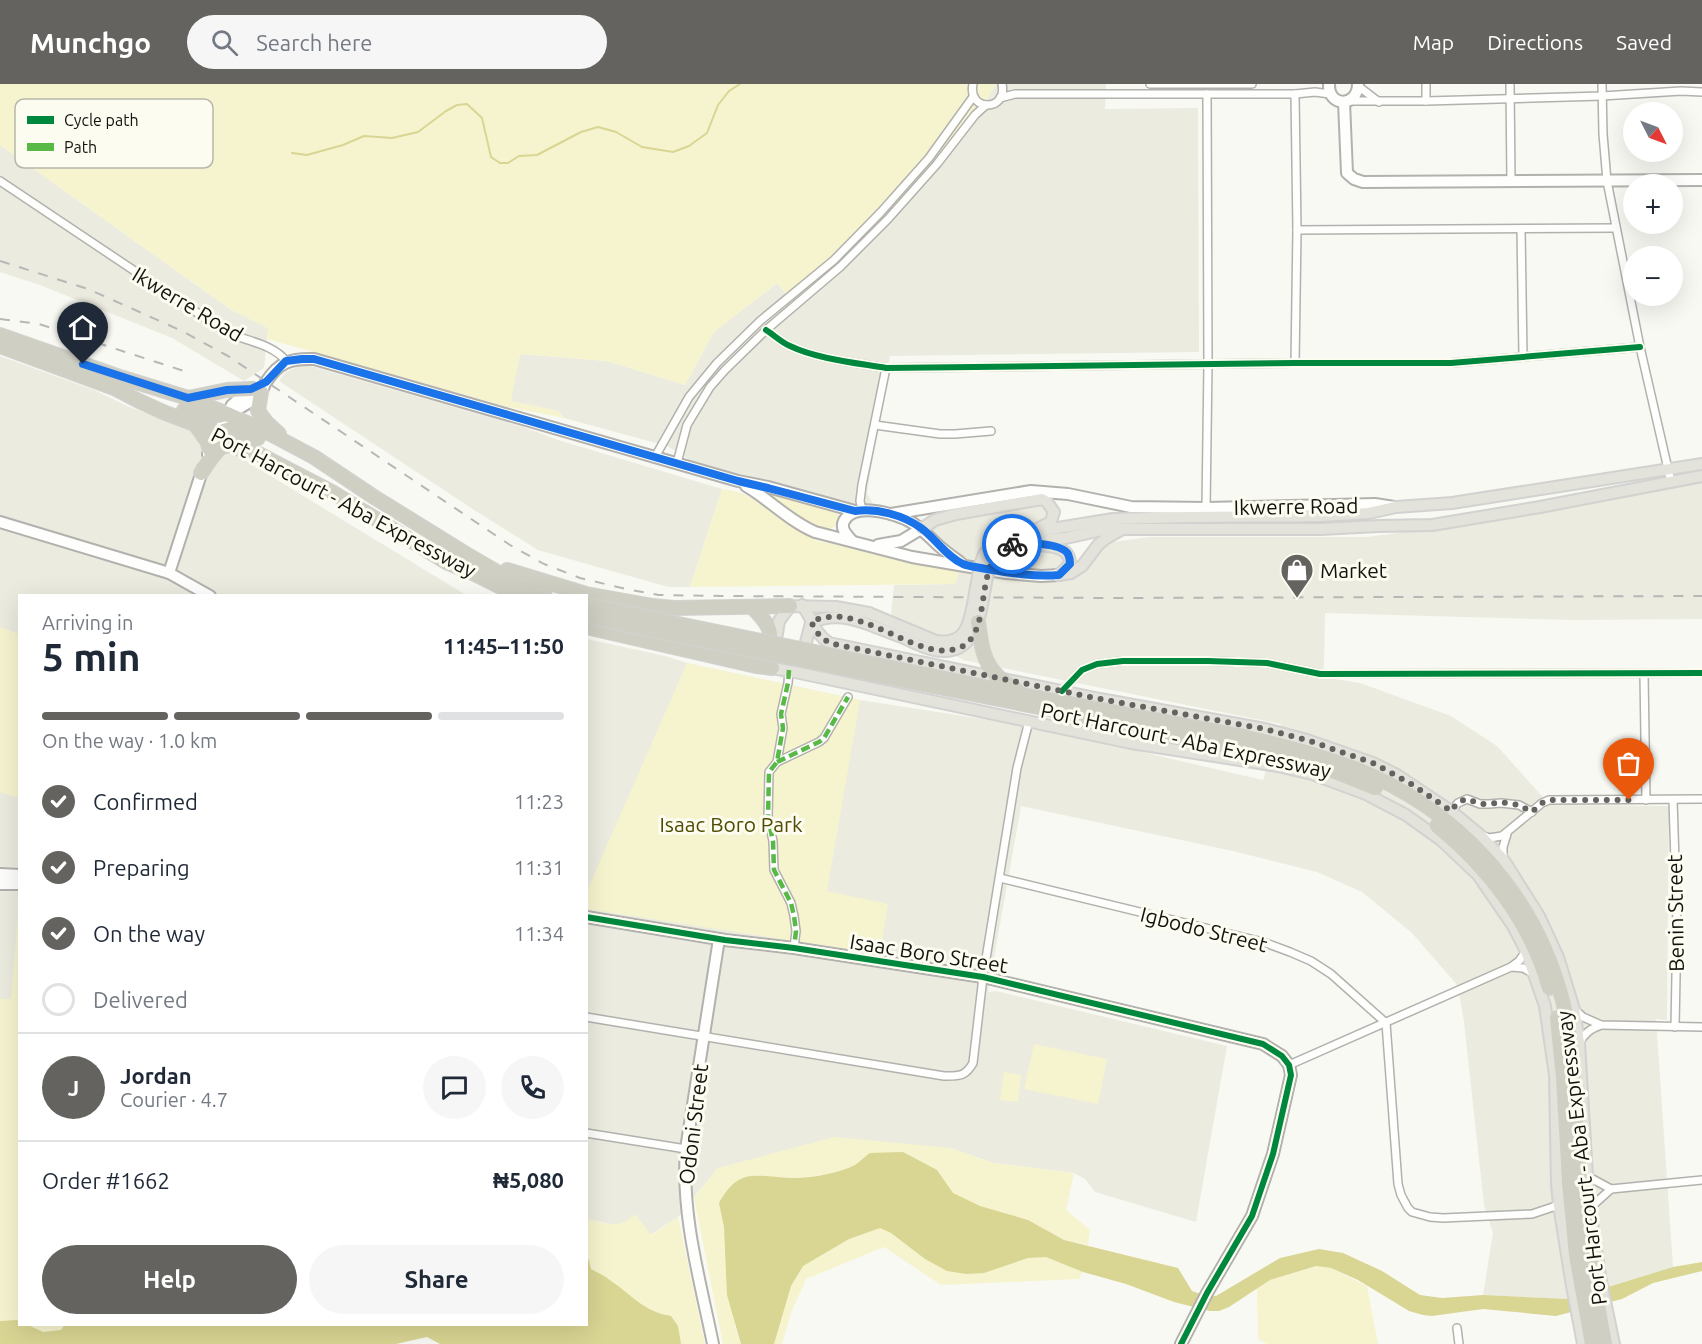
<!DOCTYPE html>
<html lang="en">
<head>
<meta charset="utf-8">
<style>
	:root { --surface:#fff; --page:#f6f6f7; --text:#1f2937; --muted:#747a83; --line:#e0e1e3; --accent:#64635f }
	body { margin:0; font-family:Ubuntu,sans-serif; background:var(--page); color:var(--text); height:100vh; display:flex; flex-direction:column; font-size:22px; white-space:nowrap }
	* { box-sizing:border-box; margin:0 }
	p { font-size:20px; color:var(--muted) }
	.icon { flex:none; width:33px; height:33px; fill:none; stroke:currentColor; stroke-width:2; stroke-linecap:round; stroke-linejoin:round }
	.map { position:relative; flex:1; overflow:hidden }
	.drawer { position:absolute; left:18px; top:510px; width:570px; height:732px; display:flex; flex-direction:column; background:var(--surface); border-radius:0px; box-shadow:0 6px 24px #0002 }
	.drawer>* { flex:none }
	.needle { width:39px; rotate:132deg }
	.buttons { position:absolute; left:1623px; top:18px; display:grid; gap:12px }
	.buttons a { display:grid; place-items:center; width:60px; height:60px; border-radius:50%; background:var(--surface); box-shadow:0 6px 24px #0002; font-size:30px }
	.pin { position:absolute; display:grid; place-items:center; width:51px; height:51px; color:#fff; margin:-62px -26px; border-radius:50% 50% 50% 0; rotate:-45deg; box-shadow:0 0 6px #0007 }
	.pin .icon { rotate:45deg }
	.courier { position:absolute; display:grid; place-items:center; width:60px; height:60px; margin:-30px; border:4px solid #1a73e8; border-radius:50%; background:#fff; color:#222; box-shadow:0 2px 8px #0007 }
	.headline em { font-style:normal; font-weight:700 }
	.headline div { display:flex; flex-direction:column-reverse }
	.headline { display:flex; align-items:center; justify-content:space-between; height:102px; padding:0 24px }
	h1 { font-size:39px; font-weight:700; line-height:45px }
	.bar { display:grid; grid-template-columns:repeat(4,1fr); gap:9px 6px; align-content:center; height:72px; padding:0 24px }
	.bar i { height:8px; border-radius:4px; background:var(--line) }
	.bar .on { background:var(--accent) }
	.bar p { grid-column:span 4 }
	.line { display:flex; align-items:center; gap:15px; padding:0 24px; border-top:2px solid var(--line) }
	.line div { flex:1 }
	.round { display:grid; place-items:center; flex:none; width:63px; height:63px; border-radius:32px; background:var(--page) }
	ol { padding:0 24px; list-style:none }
	li { display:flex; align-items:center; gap:18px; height:66px }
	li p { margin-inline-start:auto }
	li .icon { padding:6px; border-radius:50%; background:var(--accent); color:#fff; stroke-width:4 }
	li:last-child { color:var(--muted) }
	li i { width:33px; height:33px; border:3px solid var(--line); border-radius:50% }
	.primary-button { display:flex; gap:12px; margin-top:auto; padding:12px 24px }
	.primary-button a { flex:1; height:69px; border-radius:36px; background:var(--accent); color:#fff; font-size:24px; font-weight:700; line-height:69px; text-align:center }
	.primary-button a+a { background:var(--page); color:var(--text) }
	header { display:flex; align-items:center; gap:36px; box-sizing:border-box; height:84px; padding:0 30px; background:var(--accent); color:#fff }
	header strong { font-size:28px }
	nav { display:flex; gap:33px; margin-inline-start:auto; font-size:21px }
	.search { width:420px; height:54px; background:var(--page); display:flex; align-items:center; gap:15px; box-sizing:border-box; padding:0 21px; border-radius:33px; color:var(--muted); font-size:22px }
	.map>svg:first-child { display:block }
	.built { fill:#ebebdf }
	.green { fill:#f6f4cf }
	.water { fill:#d9d593 }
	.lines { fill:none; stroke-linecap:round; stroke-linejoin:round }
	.stream { stroke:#d9d593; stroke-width:2 }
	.street-casing { stroke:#b2b1ad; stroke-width:10 }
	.secondary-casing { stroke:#b2b1ad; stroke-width:14 }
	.primary-casing { stroke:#d2d2d0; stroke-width:14 }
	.highway-casing { stroke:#d2d2d0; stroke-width:16 }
	.street { stroke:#fefefd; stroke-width:7 }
	.secondary { stroke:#fefefd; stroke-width:10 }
	.primary { stroke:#e3e2db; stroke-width:10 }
	.highway { stroke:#d0cfc4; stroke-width:14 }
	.rail { stroke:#b7b7b6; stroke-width:2; stroke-dasharray:10 10; stroke-linecap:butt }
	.primary-bridge-casing { stroke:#d2d2d0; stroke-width:14; stroke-linecap:butt }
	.highway-bridge-casing { stroke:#d2d2d0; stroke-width:16; stroke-linecap:butt }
	.primary-bridge { stroke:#e3e2db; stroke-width:10 }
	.highway-bridge { stroke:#d0cfc4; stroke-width:14 }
	.quiet { stroke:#58b947; stroke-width:4.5; stroke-dasharray:9 4.5; stroke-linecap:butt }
	.cycleway-casing { stroke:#fcfcf1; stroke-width:10 }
	.cycleway { stroke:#00873e; stroke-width:6 }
	.done { stroke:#64635f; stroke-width:6; stroke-dasharray:0 10.8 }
	.route { stroke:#1a73e8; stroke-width:8 }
	.labels { text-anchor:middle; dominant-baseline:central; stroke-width:6; stroke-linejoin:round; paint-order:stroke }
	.street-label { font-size:21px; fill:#13120f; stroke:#fcfcf1 }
	.poi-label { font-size:21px; fill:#13120f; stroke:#fcfcf1; text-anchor:start }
	.park-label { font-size:21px; fill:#504b00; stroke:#fcfcf1 }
	.key { fill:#fcfcf1; stroke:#b6b6ad; stroke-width:1.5 }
	.key-label { font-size:16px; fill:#13120f }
</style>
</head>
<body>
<header>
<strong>Munchgo</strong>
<div class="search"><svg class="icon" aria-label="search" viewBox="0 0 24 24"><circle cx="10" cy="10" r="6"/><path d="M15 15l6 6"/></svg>Search here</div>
<nav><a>Map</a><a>Directions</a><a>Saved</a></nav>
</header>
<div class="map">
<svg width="1702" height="1260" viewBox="0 0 1702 1260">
	<rect width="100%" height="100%" fill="#f9f9f4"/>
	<g class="built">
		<path d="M996,0H1106L1105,25L1198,24L1199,268L890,272L867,409L873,420L836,419L693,378L667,362L564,334L558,327L510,317L520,270L607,277L685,301L714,248L777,199L796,221L981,25Z"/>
		<path d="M0,61L230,225L268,244L264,284L244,297L172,254L40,201L0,188Z"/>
		<path d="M0,272L94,306L127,322L185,343L194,348L202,359L204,366L224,373L228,366L466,511L20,512V915H0Z"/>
		<path d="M302,281L310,282L523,343L558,356L722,405L690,503H668L538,466L474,426L279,297L286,288Z"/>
		<path d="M1702,397V535L1572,536L1325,529L1324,582L1322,593L1360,599L1451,632L1497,662L1550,721L1669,722L1667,936L1656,935L1673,1183L1569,1215L1483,1211L1493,1149L1484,1121L1464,938L1458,902L1412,849L1362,808L1317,788L1233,767L1021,722L988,908L996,907L1227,962L1196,1138L1095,1108L1085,1095L1074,1089L993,1079L951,1064L718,1084L678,1133L650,1151L625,1140L615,1141L587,1135V555L665,572L687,579L860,616L1034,643L1263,696L1281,640L963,576L891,531L894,501L955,500L956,484L1049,498L1075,494L1087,484L1099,467L1113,458L1149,453H1367L1466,440Z"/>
		<path d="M1038,419L1048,423L1049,433L1041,439L1003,446L987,456V459L1002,469L1012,465L1057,468L1064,472L1065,475L1064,480L1059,485L1040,486L1000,484L966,477L953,469L928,446L940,439Z"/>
	</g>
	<g class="green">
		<path d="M0,0H996L981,25L840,185L796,221L777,199L714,248L685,301L607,277L520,270L511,317L558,327L564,334L508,323L267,255L268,244L230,225L0,61Z"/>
		<path d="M722,405C729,406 735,407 741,409C769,421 791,443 818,457L956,484L959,490L955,500L690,503Z"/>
		<path d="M772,409L834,426L839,432C833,469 780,422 768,410Z"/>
		<path d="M0,543L19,550V714L0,708Z"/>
		<path d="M687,579L860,616L827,807L888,820L880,870L587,825V807Z"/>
		<path d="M19,818L20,1240L83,1241L0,1260V915H11Z"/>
		<path d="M1034,960L1107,975L1098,1020L1024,1005Z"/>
		<path d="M1004,988L1021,991L1018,1018L1000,1016Z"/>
		<path d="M834,1053L951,1064L993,1079L1074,1089L1066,1126L1090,1146L1088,1161L1064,1156L1028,1136L980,1123L881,1101L735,1241L741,1260H723L694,1114L718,1084Z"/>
		<path d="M635,1130L651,1151L678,1133L705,1260H482L586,1240L587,1135C608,1139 617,1147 635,1130Z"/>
		<path d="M793,1133L1016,1157L1083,1188L1079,1195L941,1201L884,1163L806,1195L791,1229L782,1260H757Z"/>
		<path d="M1316,1182L1331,1184L1367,1202L1378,1260H1267L1258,1255L1257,1204L1270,1196Z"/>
	</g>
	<g class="water">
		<path d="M903,1068L937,1086L953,1109L980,1122L1028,1136L1064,1156L1178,1184L1192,1207L1201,1210L1216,1212L1280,1174L1319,1165L1343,1169L1382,1187L1420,1211L1442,1214L1483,1211L1569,1215L1673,1183L1702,1178V1187L1653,1199L1622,1215L1556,1232L1483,1225L1432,1232L1423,1231L1409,1227L1358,1196L1331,1184L1316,1182L1270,1196L1229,1223L1219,1227H1210L1174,1218L1126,1200L1083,1188L1046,1173L1028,1174L984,1189L966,1190L947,1187L925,1175L891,1149L880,1144L849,1155L803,1182L791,1202L774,1260H741L727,1211L724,1143L719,1119C739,1082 757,1093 791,1094C810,1095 839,1089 855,1081C860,1078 865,1072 870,1069Z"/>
		<path d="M587,1174L589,1176L591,1185C598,1189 605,1192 611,1197C632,1211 644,1228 671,1232L678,1242L681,1260H440L427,1253L396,1260H0V1237L17,1236L19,1237L20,1240L28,1241L43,1248L61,1246L65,1240H586Z"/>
	</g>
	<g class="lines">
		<path class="stream" d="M292,69L307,71L343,61L364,52L392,54L418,48L446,27L457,21L467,20L482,34L491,73L500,79H508L519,72L537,71L581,48L598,43L616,48L642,63L673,68L689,62L707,49L718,21L729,7L740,0"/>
		<g class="street-casing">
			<g id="street">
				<path d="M973,0C967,28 1008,28 1002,0"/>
				<path d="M1150,0H1252"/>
				<path d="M1426,0V17"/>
				<path d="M1510,0L1511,97"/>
				<path d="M1602,0L1603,50L1607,97L1640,263L1671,398"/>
				<path d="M1358,2L1379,18"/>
				<path d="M1000,14L1015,10H1295L1315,8L1330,10"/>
				<path d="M1347,17H1426L1602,12L1681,7L1702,8"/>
				<path d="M0,97L226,248C246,257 273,260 286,277"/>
				<path d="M1521,145L1523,272"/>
				<path d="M1297,146L1616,144"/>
				<path d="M766,246C774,251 781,258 790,262C817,275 857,279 886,284L1295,279H1451L1640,263"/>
				<path d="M1295,279L1297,146L1295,10"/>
				<path d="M875,341L940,350H955L991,347"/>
				<path d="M655,373L689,313L717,279L760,237L834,176L881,128L929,74L973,13"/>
				<path d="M677,379L687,341L710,303L725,286L766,246L840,183L888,135L937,80L975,31L986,21"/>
				<path d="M1206,424L1208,280L1207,10"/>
				<path d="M862,426L860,417L862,401L886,284"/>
				<path d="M789,586L788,599L781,630L783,644L777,678L769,688L768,734L773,757L774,786L791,819L794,832L796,847L794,864"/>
				<path d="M1644,590L1646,716"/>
				<path d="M1062,607L1082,586L1097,580L1123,577H1208L1267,579L1320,590L1702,589"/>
				<path d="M777,678L819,658L824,654L848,613"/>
				<path d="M1673,716L1677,840L1675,943"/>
				<path d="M1451,727L1458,719L1467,715L1480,720H1489L1501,719L1519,721L1532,728"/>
				<path d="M1481,751L1489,754L1502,752L1542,719L1549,716L1702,715"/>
				<path d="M1503,774V763L1507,750"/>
				<path d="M1000,794L1263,858L1290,868L1311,877L1331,890L1386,939L1398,1100L1401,1111L1408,1124L1412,1128L1430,1133L1443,1134L1532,1130L1559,1121"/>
				<path d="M1511,883L1523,884L1534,890"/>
				<path d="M1574,925L1583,933L1601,941L1702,943"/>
				<path d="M586,933L944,992C959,992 965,993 973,979L983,893L1017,684L1029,637"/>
				<path d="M1579,959C1585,949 1590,945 1601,941"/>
				<path d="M1289,981L1511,883L1519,877L1526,867"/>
				<path d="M586,1049L686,1065"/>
				<path d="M1587,1092L1611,1105L1702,1096"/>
				<path d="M1591,1123L1611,1105"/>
				<path d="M1457,1244L1459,1260"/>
			</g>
		</g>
		<g class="secondary-casing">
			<g id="secondary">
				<path d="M1329,0C1328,24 1358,23 1358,0"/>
				<path d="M1344,18L1347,89L1354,95L1363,98L1702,96"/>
				<path d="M227,330C238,325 255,317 262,306C264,304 264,300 266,298C279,278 291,274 314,275L738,397L768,403L855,427"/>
				<path d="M208,370L232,321L252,304"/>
				<path d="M746,402C770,416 789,437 815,448L912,473L1006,489L1041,492L1059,491"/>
				<path d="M891,430L1031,407L1068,410L1131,423L1206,424L1375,420L1394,423"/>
				<path d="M0,438L169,489L210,512"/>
				<path d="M852,457C847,451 840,445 844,437C854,418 890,429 905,435C919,441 928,452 939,462C946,468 953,473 961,479"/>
				<path d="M878,461L901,457L921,445"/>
				<path d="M169,489L203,384"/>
				<path d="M0,790L20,791"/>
				<path d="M0,800H20"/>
				<path d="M586,833L725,856L794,864L983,893L1263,960L1282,972L1289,981L1291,991L1273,1070L1252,1132L1207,1209L1181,1260"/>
				<path d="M713,1260C700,1196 681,1131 686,1065L719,855"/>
			</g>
		</g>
		<g class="primary-casing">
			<g id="primary">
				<path d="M921,445L935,436L956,430L1042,415L1047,418L1054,428L1051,438L1039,444"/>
				<path d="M998,456L1027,449L1113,435L1190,433L1321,432L1369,429L1396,423L1452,419L1702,380"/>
				<path d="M1040,461C1054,463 1070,463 1070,480L1059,491"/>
				<path d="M1004,463L1022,458L1066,454L1106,445H1321L1378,442L1432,441L1540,423L1702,392"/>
				<path d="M1059,491L1071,489L1082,482L1098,461L1105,455L1121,446"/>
				<path d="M802,521C813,535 813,548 829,559L1100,615L1265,645L1307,656L1373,679L1397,691L1451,727L1480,751L1503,775L1539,832L1558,873L1574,925L1579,959L1587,1092L1592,1139L1601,1198L1614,1260"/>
				<path d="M811,539C830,530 846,533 865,539"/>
				<path d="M775,561L779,537L790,522L836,523L869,529"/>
				<path d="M802,573L811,539"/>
				<path d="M771,579L772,584L795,588L1131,659L1278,682L1312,690L1366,710L1406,731L1441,756L1478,791L1513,842L1526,867L1545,922L1555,991L1557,1100L1559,1121L1572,1202L1583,1260"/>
			</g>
		</g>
		<g class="highway-casing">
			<g id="highway">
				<path d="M0,251L123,294L188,314L227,330L265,347L314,373L374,413L471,473L502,491L545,512"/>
				<path d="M0,262L114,304L137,316L163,328L218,349L332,408L446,478L475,490L519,512"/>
				<path d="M261,308L258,327L267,339L279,350"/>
				<path d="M188,314L227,306L251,305"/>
				<path d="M184,326C200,331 210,335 226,330"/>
				<path d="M195,340L207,357L210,366"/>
				<path d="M218,349L233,344L258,354"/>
				<path d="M201,389C207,381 215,365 225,362C230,360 236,363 240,365"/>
				<path d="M507,486L586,510L653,522L674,524L790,522"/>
				<path d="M752,523C767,538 776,548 766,568"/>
				<path d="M586,543L756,582L772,584"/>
				<path d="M1246,653C1282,661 1317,670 1352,683C1456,723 1535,808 1563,917C1575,966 1574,1017 1578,1066C1583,1132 1593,1196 1605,1260"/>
				<path d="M1244,664L1315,680L1375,704"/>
				<path d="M1437,742C1489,784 1531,840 1549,904"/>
				<path d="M1557,934L1563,994L1569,1096L1576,1171L1592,1260"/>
			</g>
		</g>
		<use href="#street" class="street"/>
		<use href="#secondary" class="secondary"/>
		<use href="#primary" class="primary"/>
		<use href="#highway" class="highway"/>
		<g class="rail">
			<path d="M0,177L88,205L182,247L228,272L510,461L544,480L580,494L626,505L659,511L722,512L1112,514L1702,512"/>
			<path d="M0,235L39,240L187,288"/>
		</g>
		<g class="primary-bridge-casing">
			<g id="primary-bridge">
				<path d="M869,529L936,557C967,561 969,540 974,515C976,503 978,491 981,478L984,470L998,456"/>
				<path d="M865,539C878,544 891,549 904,554C914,559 924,564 934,566C985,576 980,512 990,481C993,473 999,468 1004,463"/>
			</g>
		</g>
		<g class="highway-bridge-casing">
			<g id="highway-bridge">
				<path d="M591,522L1028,612L1246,653"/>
				<path d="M588,532L647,545L1244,664"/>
				<path d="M978,538C983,573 985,588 1018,607"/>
			</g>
		</g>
		<use href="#primary-bridge" class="primary-bridge"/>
		<use href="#highway-bridge" class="highway-bridge"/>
		<g class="quiet">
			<path d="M789,586L788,599L781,630L783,644L777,678L769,688L768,734L773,757L774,786L791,819L794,832L796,847L794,864"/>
			<path d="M777,678L819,658L824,654L848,613"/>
		</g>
		<g class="cycleway-casing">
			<g id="cycleway">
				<path d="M766,246C774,251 781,258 790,262C817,275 857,279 886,284L1295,279H1451L1640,263"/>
				<path d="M1062,607L1082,586L1097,580L1123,577H1208L1267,579L1320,590L1702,589"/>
				<path d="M586,833L725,856L794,864L983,893L1263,960L1282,972L1289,981L1291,991L1273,1070L1252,1132L1207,1209L1181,1260"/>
			</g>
		</g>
		<use href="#cycleway" class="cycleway"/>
	</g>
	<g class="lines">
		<path class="done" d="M1012,460C970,475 996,549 959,564C921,578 872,528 828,533C822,533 816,536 811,538L819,551L829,559L1100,615L1265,645L1307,656L1373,679L1413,701L1451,727L1458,718L1467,715L1480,720H1489L1501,718L1519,721L1532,728L1542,719L1549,716H1629"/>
		<path class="route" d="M83,280L188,314L227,306L251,305L266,298L286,277L302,275H314L738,397L768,404L855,427C877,424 903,431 921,444C936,455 946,472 963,480C970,483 979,483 986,485C1010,489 1034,493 1059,491L1070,480C1070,476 1070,474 1068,470C1062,459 1024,458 1012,460"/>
	</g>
	<defs>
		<g id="shop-pin" transform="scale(1.725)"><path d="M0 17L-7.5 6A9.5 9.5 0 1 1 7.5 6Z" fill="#64635f" stroke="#fcfcf1"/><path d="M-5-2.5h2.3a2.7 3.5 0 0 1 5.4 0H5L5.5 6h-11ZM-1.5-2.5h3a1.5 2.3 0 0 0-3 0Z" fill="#fff"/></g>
	</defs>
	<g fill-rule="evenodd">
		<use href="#shop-pin" x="1297" y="486"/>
	</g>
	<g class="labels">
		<g class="street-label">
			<text transform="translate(188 220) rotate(31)">Ikwerre Road</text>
			<text transform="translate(344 418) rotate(28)">Port Harcourt - Aba Expressway</text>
			<text transform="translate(1296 422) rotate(-1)">Ikwerre Road</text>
			<text transform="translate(1186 656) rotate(12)">Port Harcourt - Aba Expressway</text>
			<text transform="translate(1675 829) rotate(-91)">Benin Street</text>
			<text transform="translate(1204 845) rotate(14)">Igbodo Street</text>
			<text transform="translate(929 869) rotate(9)">Isaac Boro Street</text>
			<text transform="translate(693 1040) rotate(-83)">Odoni Street</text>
			<text transform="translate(1581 1074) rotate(-97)">Port Harcourt - Aba Expressway</text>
		</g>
		<g class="poi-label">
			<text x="1320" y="486">Market</text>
		</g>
		<g class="park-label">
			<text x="731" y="740">Isaac Boro Park</text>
		</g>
	</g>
	<rect x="15" y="15" width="198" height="69" rx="9" class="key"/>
	<rect x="27" y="32" width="27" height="8" fill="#00873e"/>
	<rect x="27" y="59" width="27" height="8" fill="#58b947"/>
	<g class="key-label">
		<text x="64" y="42">Cycle path</text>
		<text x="64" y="69">Path</text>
	</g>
</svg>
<div class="buttons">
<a><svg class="needle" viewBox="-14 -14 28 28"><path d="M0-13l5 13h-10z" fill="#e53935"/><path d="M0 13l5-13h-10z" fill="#747a83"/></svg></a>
<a>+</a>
<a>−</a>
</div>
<div class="pin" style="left:1629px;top:716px;background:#ea580c"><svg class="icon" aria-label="bag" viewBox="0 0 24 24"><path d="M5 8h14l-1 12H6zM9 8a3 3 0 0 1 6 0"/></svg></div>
<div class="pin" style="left:83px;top:280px;background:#1f2937"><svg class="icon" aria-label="home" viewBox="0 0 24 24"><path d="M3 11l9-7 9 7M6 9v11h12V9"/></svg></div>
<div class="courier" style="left:1012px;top:460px"><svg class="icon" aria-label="bike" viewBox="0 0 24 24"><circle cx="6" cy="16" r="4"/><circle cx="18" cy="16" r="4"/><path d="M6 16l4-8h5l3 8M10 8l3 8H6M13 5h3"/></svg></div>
<section class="drawer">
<div class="headline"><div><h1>5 min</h1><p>Arriving in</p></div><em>11:45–11:50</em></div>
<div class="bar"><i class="on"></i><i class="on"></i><i class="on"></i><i></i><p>On the way · 1.0 km</p></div>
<ol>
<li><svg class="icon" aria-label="check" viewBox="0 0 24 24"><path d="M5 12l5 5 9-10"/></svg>Confirmed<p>11:23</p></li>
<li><svg class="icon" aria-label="check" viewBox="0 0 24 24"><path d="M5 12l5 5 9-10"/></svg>Preparing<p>11:31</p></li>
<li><svg class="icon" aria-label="check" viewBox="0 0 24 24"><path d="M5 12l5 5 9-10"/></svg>On the way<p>11:34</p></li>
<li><i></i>Delivered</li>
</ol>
<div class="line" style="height:108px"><b class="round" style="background:var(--accent);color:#fff">J</b><div><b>Jordan</b><p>Courier · 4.7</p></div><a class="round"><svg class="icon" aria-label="chat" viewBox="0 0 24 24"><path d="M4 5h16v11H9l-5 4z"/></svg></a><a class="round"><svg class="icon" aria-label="phone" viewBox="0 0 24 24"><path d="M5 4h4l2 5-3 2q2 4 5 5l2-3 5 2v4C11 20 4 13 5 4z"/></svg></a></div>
<div class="line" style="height:78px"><div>Order #1662</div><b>₦5,080</b></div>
<div class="primary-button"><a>Help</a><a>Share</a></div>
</section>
</div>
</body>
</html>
